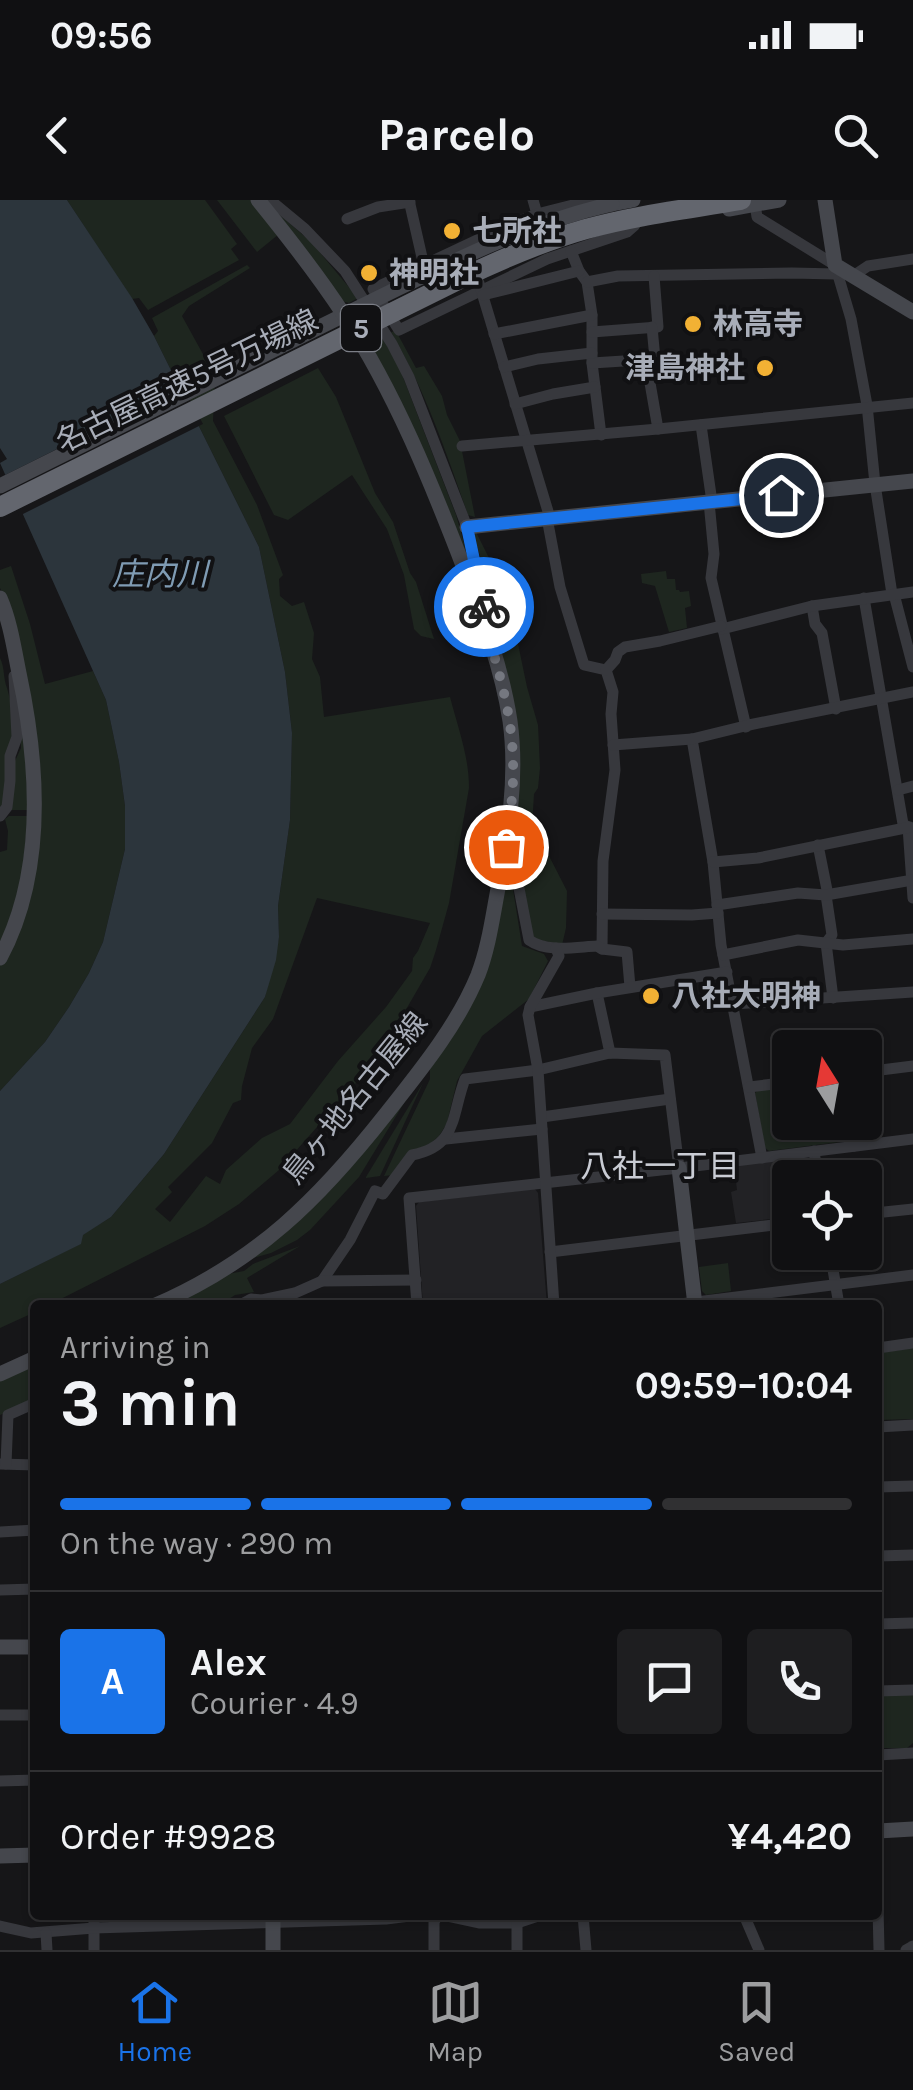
<!DOCTYPE html>
<html lang="en">
<head>
<meta charset="utf-8">
<style>
	:root { --surface:#101012; --page:#1e1e20; --text:#f1f3f6; --muted:#9c9d9f; --line:#303032; --accent:#1a73e8 }
	body { margin:0; font-family:Karla,"Noto Sans JP",sans-serif; background:var(--page); color:var(--text); height:100vh; display:flex; flex-direction:column; font-size:38px; white-space:nowrap }
	* { box-sizing:border-box; margin:0 }
	p { font-size:32px; color:var(--muted) }
	.icon { flex:none; width:55px; height:55px; fill:none; stroke:currentColor; stroke-width:2; stroke-linecap:round; stroke-linejoin:round }
	.map { position:relative; flex:1; overflow:hidden }
	.side { position:absolute; left:30px; top:1100px; width:852px; height:620px; display:flex; flex-direction:column; background:var(--surface); border-radius:10px; box-shadow:0 2px 8px #0004,0 0 0 2px var(--line) }
	.side>* { flex:none }
	.needle { width:65px; rotate:349deg }
	.controls { position:absolute; left:772px; top:830px; display:grid; gap:20px }
	.controls a { display:grid; place-items:center; width:110px; height:110px; border-radius:10px; background:var(--surface); box-shadow:0 2px 8px #0004,0 0 0 2px var(--line); font-size:50px }
	.pin { position:absolute; display:grid; place-items:center; width:85px; height:85px; color:#fff; margin:-42px; border:5px solid #fff; border-radius:50%; box-shadow:0 2px 10px #0007 }
	.courier { position:absolute; display:grid; place-items:center; width:100px; height:100px; margin:-50px; border:8px solid #1a73e8; border-radius:50%; background:#fff; color:#222; box-shadow:0 2px 12px #0007 }
	.overview em { font-style:normal; font-weight:700 }
	.overview div { display:flex; flex-direction:column-reverse }
	.overview { display:flex; align-items:center; justify-content:space-between; height:170px; padding:0 30px }
	h1 { font-size:65px; font-weight:700; line-height:75px }
	.bar { display:grid; grid-template-columns:repeat(4,1fr); gap:15px 10px; align-content:center; height:120px; padding:0 30px }
	.bar i { height:12px; border-radius:8px; background:var(--line) }
	.bar .active { background:var(--accent) }
	.bar p { grid-column:span 4 }
	.line { display:flex; align-items:center; gap:25px; padding:0 30px; border-top:2px solid var(--line) }
	.line div { flex:1 }
	.round { display:grid; place-items:center; flex:none; width:105px; height:105px; border-radius:10px; background:var(--page) }
	.status { display:flex; justify-content:space-between; align-items:center; height:70px; padding:0 50px; background:var(--surface); direction:ltr }
	.status svg { height:28px; fill:currentColor }
	header { display:flex; justify-content:space-between; align-items:center; height:130px; padding:0 30px; background:var(--surface); font-size:45px; font-weight:700 }
	.tabs { display:flex; justify-content:space-around; align-items:center; height:140px; border-top:2px solid var(--line); background:var(--surface); font-size:28px; color:var(--muted) }
	.tabs a { display:grid; justify-items:center; gap:5px }
	.tabs .active { color:var(--accent) }
	.map>svg:first-child { display:block }
	.built { fill:#222225 }
	.green { fill:#1e261f; fill-rule:evenodd }
	.water { fill:#2c353c }
	.pier { fill:#161618 }
	.lines { fill:none; stroke-linecap:round; stroke-linejoin:round }
	.street { stroke:#37383d; stroke-width:11 }
	.secondary { stroke:#45474d; stroke-width:15 }
	.secondary-bridge { stroke:#45474d; stroke-width:15 }
	.highway-bridge { stroke:#63666e; stroke-width:20 }
	.done { stroke:#757880; stroke-width:10; stroke-dasharray:0 18 }
	.route { stroke:#1a73e8; stroke-width:12 }
	.poi-dot { fill:#f2b134; stroke:#111113; stroke-width:4 }
	.labels { text-anchor:middle; dominant-baseline:central; stroke-width:8; stroke-linejoin:round; paint-order:stroke }
	.shield { fill:#111113; stroke:#7b7e86; stroke-width:2.5 }
	.shield-label { font-size:28px; font-weight:bold; fill:#a8adb8 }
	.poi-label { font-size:30px; font-weight:bold; fill:#a8adb8; stroke:#111113; text-anchor:start }
	.street-label { font-size:30px; fill:#a8adb8; stroke:#111113 }
	.water-label { font-size:32px; font-style:italic; fill:#7f9bb3; stroke:#111113 }
	.neighbourhood-label { font-size:32px; fill:#c9ccd4; stroke:#111113 }
</style>
</head>
<body>
<div class="status"><b>09:56</b><svg viewBox="0 0 49 12"><path d="M0 12V9h3v3zM5 12V6h3v6zM10 12V3h3v9zM15 12V0h3v12zM26 1h20v11H26zM47 4h2v5h-2z"/></svg></div>
<header><svg class="icon" aria-label="back" viewBox="0 0 24 24"><path d="M15 5l-7 7 7 7"/></svg>Parcelo<svg class="icon" aria-label="search" viewBox="0 0 24 24"><circle cx="10" cy="10" r="6"/><path d="M15 15l6 6"/></svg></header>
<div class="map">
<svg width="913" height="1750" viewBox="0 0 913 1750">
	<rect width="100%" height="100%" fill="#161618"/>
	<g class="built">
		<path d="M775,961L781,1018L736,1023L731,992L737,990L734,965Z"/>
		<path d="M535,989L538,993L547,1105H423L416,1006L419,1002Z"/>
	</g>
	<g class="green">
		<path d="M67,0H205L237,44L231,49L239,60L148,110L139,98L132,99Z"/>
		<path d="M217,0H253L279,34L257,52Z"/>
		<path d="M273,9L311,42L358,98L349,103L337,100Z"/>
		<path d="M247,65L250,68L189,106L182,116L215,176L213,221L257,305L283,375L279,379L280,396L292,406L304,402L314,433L312,459L320,477L324,517L450,497C458,528 469,556 469,588L449,703L436,750L430,768L378,858L279,970L239,1004L205,1026L49,1105H35V1112L0,1128V1084L80,1044L82,1035L111,1017L164,954L265,797L279,737L278,706L290,620L292,533L285,472L259,347L154,136L158,131L152,118ZM317,698L430,723L418,751L413,758L412,771L386,807L338,861L290,924L262,938L226,970L220,984L206,976L170,1022L155,1009L172,992L168,987L212,943L233,903L241,900L242,886L252,848L273,819Z"/>
		<path d="M396,131L416,168L424,166L442,196L447,215L460,241L475,317L468,315C445,249 426,192 391,132Z"/>
		<path d="M381,136L398,164L456,315L474,379L369,149L373,140Z"/>
		<path d="M318,168L336,197L375,293L393,322L410,373L416,382L434,439L421,436L414,429L404,375L387,329L352,275L288,320L274,315L224,216Z"/>
		<path d="M476,332L508,396L527,487L538,525L540,568L538,588L534,594L531,643L533,654H548L567,691L566,728L562,745L535,739L531,733L513,639L516,608L491,406L486,376L474,336Z"/>
		<path d="M11,366L30,424L45,484L93,471L106,500L119,562L125,606V649L103,742L89,773L69,807L45,842L0,891V765L39,613L7,402L0,388V370Z"/>
		<path d="M666,371L667,379H675L676,390H679L680,392L689,391L691,406L685,408L687,428L669,432L655,386L642,383L641,374Z"/>
		<path d="M0,458C5,468 3,478 7,488C19,526 8,568 3,607L0,609Z"/>
		<path d="M19,498L25,545L28,610H10L15,561L21,548Z"/>
		<path d="M9,616H28L21,685L0,747V652L7,650L8,631L5,619Z"/>
		<path d="M509,664L522,746L544,754L548,761L529,799L482,836L457,881L447,923L439,936L394,975L384,976L430,879V863L460,818Z"/>
		<path d="M418,880L359,977L310,1030L297,1040L271,1053L249,1059Z"/>
		<path d="M423,883L380,976L366,978V977Z"/>
		<path d="M790,886V922L848,923L850,937L847,941L769,951L765,948L755,893L757,891Z"/>
		<path d="M300,1046L247,1078L254,1092L235,1095L226,1101L228,1105H169L228,1074L244,1071L253,1064Z"/>
		<path d="M728,1063L731,1091L706,1095L702,1091L699,1067Z"/>
		<path d="M913,1148V1219L878,1220V1153Z"/>
		<path d="M35,1164V1199L0,1215V1180Z"/>
		<path d="M913,1494V1543L907,1548H879L878,1496Z"/>
	</g>
	<path class="water" d="M0,0H67L132,98L154,136L259,347L285,472L292,533L290,620L278,706L279,737L276,760L265,797L164,954L111,1017L83,1035L81,1044L0,1084V891L45,842L69,807L89,773L103,742L125,649V606L119,562L106,500L0,263L7,259L0,248Z"/>
	<path class="pier" d="M183,186L203,224L19,316L1,277Z"/>
	<g class="lines">
		<g class="street">
			<path d="M270,0L305,29L345,71L392,144L409,177L467,327L484,408"/>
			<path d="M409,0L424,66L422,68"/>
			<path d="M533,0L537,14L593,0"/>
			<path d="M755,4L757,17L835,65L851,119L867,205L875,284L892,394"/>
			<path d="M537,14L509,25L373,89L399,130L547,59L627,32L635,25"/>
			<path d="M347,19L378,7L410,2"/>
			<path d="M571,51L579,71L587,82L592,115V163L601,235"/>
			<path d="M853,76L868,66L913,59"/>
			<path d="M587,82L618,76L792,73L836,74"/>
			<path d="M479,83L550,318"/>
			<path d="M483,95L579,71"/>
			<path d="M592,132L658,127L654,76"/>
			<path d="M494,134L592,115"/>
			<path d="M646,160L658,229"/>
			<path d="M592,163L655,159L652,127"/>
			<path d="M504,167L538,159L592,153"/>
			<path d="M515,204L553,194L595,187"/>
			<path d="M701,225L712,302"/>
			<path d="M462,246L658,229L913,203"/>
			<path d="M709,302L714,354L711,378L746,527"/>
			<path d="M547,318L560,387L584,465L606,470L613,492L611,514L615,570L603,661L602,749"/>
			<path d="M894,394L913,467"/>
			<path d="M864,398L903,624L908,627L913,698"/>
			<path d="M812,406L815,424L822,433L836,509"/>
			<path d="M722,429L812,406L913,392"/>
			<path d="M606,470L615,460L618,452L625,447L660,441L721,426"/>
			<path d="M692,539L713,662L721,745L762,958"/>
			<path d="M613,545L692,539L749,525L913,492"/>
			<path d="M898,590L913,586"/>
			<path d="M0,616L7,607L10,581V556L17,537L14,476"/>
			<path d="M818,645L828,695"/>
			<path d="M506,647L512,652L529,740C547,753 576,747 597,746L602,749L627,752L630,787"/>
			<path d="M713,662L758,658L910,627"/>
			<path d="M826,695L832,735L826,743L833,798"/>
			<path d="M717,705L798,693L826,695L913,680"/>
			<path d="M602,714L692,715L718,713"/>
			<path d="M723,755L798,740L843,745L913,739"/>
			<path d="M597,793L610,853"/>
			<path d="M733,804L913,792"/>
			<path d="M530,807L597,793L727,772"/>
			<path d="M865,872L913,866"/>
			<path d="M749,887L790,882"/>
			<path d="M542,917L670,899"/>
			<path d="M850,922L854,946"/>
			<path d="M446,939L542,929"/>
			<path d="M814,951L818,978"/>
			<path d="M865,1014L913,1009"/>
			<path d="M550,1052L790,1023"/>
			<path d="M830,1052L839,1105"/>
			<path d="M322,1081L350,1040L375,991L383,994L412,955C458,946 451,916 465,879L538,870L610,853L665,855L679,968"/>
			<path d="M240,1105L251,1099L262,1100L295,1093L322,1081L416,1080"/>
			<path d="M417,1105L409,998L679,968L913,939"/>
			<path d="M554,1105L538,870L528,815L530,807L559,756L556,748"/>
			<path d="M672,1105L913,1075"/>
			<path d="M878,1148L913,1143"/>
			<path d="M878,1227L913,1225"/>
			<path d="M0,1264L35,1265"/>
			<path d="M6,1264L8,1215L35,1203"/>
			<path d="M878,1287L913,1286"/>
			<path d="M0,1332L35,1330"/>
			<path d="M878,1356L913,1355"/>
			<path d="M0,1390L35,1389"/>
			<path d="M878,1424L913,1423"/>
			<path d="M878,1491L913,1490"/>
			<path d="M0,1515H35"/>
			<path d="M878,1555L913,1553"/>
			<path d="M0,1581L35,1580"/>
			<path d="M878,1707L879,1750"/>
			<path d="M94,1715V1750"/>
			<path d="M443,1715L480,1723H517L541,1715"/>
			<path d="M583,1715L586,1750"/>
			<path d="M744,1715L759,1750"/>
			<path d="M517,1723V1750"/>
			<path d="M0,1726L31,1733L94,1728L386,1719L418,1715"/>
			<path d="M46,1733L47,1750"/>
			<path d="M434,1750V1722L438,1715"/>
			<path d="M906,1750L913,1746"/>
		</g>
		<g class="secondary">
			<path d="M825,0L835,65L913,112"/>
			<path d="M612,4L633,0"/>
			<path d="M729,9L779,0"/>
			<path d="M0,286L350,112"/>
			<path d="M467,327L913,281"/>
			<path d="M0,398C10,421 14,448 19,473C39,566 46,672 0,758"/>
			<path d="M679,968L695,1105"/>
			<path d="M156,1105C257,1061 319,999 386,914C420,871 457,826 478,775C488,749 492,721 497,694C508,636 518,579 510,521C502,468 483,418 464,368C431,282 395,193 344,115C318,75 288,37 258,0"/>
			<path d="M0,1174L35,1158"/>
			<path d="M0,1447H35"/>
			<path d="M878,1631L913,1629"/>
			<path d="M0,1656L35,1655"/>
			<path d="M273,1715V1750"/>
		</g>
		<path class="secondary-bridge" d="M354,110C438,69 520,25 612,4"/>
		<path class="highway-bridge" d="M0,307L462,78C502,59 543,41 586,29C637,15 689,9 741,0"/>
	</g>
	<g class="lines">
		<path class="done" d="M484,407L482,416C497,464 512,511 513,561C514,590 510,619 506,647"/>
		<path class="route" d="M484,407L467,327L781,295"/>
	</g>
	<g class="poi-dot">
		<circle cx="452" cy="31" r="10"/>
		<circle cx="369" cy="73" r="10"/>
		<circle cx="693" cy="124" r="10"/>
		<circle cx="765" cy="168" r="10"/>
		<circle cx="651" cy="796" r="10"/>
	</g>
	<g class="labels">
		<rect class="shield" x="341" y="105" width="40" height="46" rx="8"/>
		<g class="shield-label">
			<text x="361" y="128">5</text>
		</g>
		<g class="poi-label">
			<text x="472" y="31">七所社</text>
			<text x="389" y="73">神明社</text>
			<text x="713" y="124">林高寺</text>
			<text x="745" y="168" text-anchor="end">津島神社</text>
			<text x="671" y="796">八社大明神</text>
		</g>
		<g class="street-label">
			<text transform="translate(187 181) rotate(-26)">名古屋高速5号万場線</text>
			<text transform="translate(355 898) rotate(-51)">鳥ヶ地名古屋線</text>
		</g>
		<g class="water-label">
			<text x="160" y="374">庄内川</text>
		</g>
		<g class="neighbourhood-label">
			<text x="660" y="966">八社一丁目</text>
		</g>
	</g>
</svg>
<div class="controls">
<a><svg class="needle" viewBox="-14 -14 28 28"><path d="M0-13l5 13h-10z" fill="#e53935"/><path d="M0 13l5-13h-10z" fill="#9c9d9f"/></svg></a>
<a><svg class="icon" aria-label="locate" viewBox="0 0 24 24"><circle cx="12" cy="12" r="6"/><path d="M12 2v4M12 18v4M2 12h4M18 12h4"/></svg></a>
</div>
<div class="pin" style="left:506px;top:647px;background:#ea580c"><svg class="icon" aria-label="bag" viewBox="0 0 24 24"><path d="M5 8h14l-1 12H6zM9 8a3 3 0 0 1 6 0"/></svg></div>
<div class="pin" style="left:781px;top:295px;background:#1f2937"><svg class="icon" aria-label="home" viewBox="0 0 24 24"><path d="M3 11l9-7 9 7M6 9v11h12V9"/></svg></div>
<div class="courier" style="left:484px;top:407px"><svg class="icon" aria-label="bike" viewBox="0 0 24 24"><circle cx="6" cy="16" r="4"/><circle cx="18" cy="16" r="4"/><path d="M6 16l4-8h5l3 8M10 8l3 8H6M13 5h3"/></svg></div>
<section class="side">
<div class="overview"><div><h1>3 min</h1><p>Arriving in</p></div><em>09:59–10:04</em></div>
<div class="bar"><i class="active"></i><i class="active"></i><i class="active"></i><i></i><p>On the way · 290 m</p></div>
<div class="line" style="height:180px"><b class="round" style="background:var(--accent);color:#fff">A</b><div><b>Alex</b><p>Courier · 4.9</p></div><a class="round"><svg class="icon" aria-label="chat" viewBox="0 0 24 24"><path d="M4 5h16v11H9l-5 4z"/></svg></a><a class="round"><svg class="icon" aria-label="phone" viewBox="0 0 24 24"><path d="M5 4h4l2 5-3 2q2 4 5 5l2-3 5 2v4C11 20 4 13 5 4z"/></svg></a></div>
<div class="line" style="height:130px"><div>Order #9928</div><b>¥4,420</b></div>
</section>
</div>
<nav class="tabs">
<a class="active"><svg class="icon" aria-label="home" viewBox="0 0 24 24"><path d="M3 11l9-7 9 7M6 9v11h12V9"/></svg>Home</a>
<a><svg class="icon" aria-label="map" viewBox="0 0 24 24"><path d="M3 6l6-2 6 2 6-2v14l-6 2-6-2-6 2zM9 4v14M15 6v14"/></svg>Map</a>
<a><svg class="icon" aria-label="saved" viewBox="0 0 24 24"><path d="M7 4h10v16l-5-4-5 4z"/></svg>Saved</a>
</nav>
</body>
</html>
